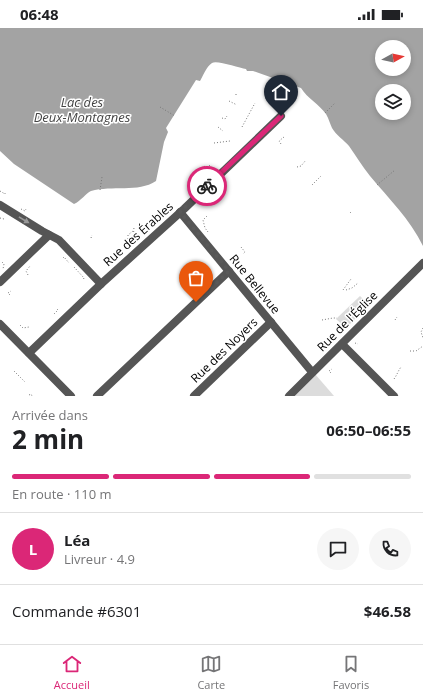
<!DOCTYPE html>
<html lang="fr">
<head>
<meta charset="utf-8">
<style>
	:root { --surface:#fff; --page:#f6f6f6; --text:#202124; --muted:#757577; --line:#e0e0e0; --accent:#db2777 }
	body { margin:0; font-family:"Open Sans",sans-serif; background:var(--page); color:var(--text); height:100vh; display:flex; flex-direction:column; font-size:15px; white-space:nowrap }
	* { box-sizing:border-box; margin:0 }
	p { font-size:13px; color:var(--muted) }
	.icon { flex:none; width:22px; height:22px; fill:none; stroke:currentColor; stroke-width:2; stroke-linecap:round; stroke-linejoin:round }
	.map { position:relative; height:368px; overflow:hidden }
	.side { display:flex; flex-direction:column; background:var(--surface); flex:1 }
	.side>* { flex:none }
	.needle { width:26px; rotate:82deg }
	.buttons { position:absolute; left:375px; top:12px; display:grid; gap:8px }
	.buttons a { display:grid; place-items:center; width:36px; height:36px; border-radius:50%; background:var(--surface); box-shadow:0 2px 6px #0003; font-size:20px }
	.pin { position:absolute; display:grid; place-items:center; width:34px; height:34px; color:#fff; margin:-41px -17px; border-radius:50% 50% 50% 0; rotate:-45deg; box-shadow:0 0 4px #0007 }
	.pin .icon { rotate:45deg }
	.courier { position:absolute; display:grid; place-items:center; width:40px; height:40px; margin:-20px; border:3px solid #db2777; border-radius:50%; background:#fff; color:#222; box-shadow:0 1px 5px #0007 }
	.head em { font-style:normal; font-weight:700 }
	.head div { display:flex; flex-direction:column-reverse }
	.head { display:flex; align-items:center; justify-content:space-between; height:68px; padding:0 12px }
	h1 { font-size:26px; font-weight:700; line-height:30px }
	.bar { display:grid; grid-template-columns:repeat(4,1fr); gap:6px 4px; align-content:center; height:48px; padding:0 12px }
	.bar i { height:5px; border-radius:3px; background:var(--line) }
	.bar .active { background:var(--accent) }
	.bar p { grid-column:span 4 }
	.line { display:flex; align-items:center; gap:10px; padding:0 12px; border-top:1px solid var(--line) }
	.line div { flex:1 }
	.round { display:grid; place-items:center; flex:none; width:42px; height:42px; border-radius:21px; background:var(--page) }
	.status { display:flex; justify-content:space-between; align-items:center; height:28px; padding:0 20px; background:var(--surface); direction:ltr }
	.status svg { height:11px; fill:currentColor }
	.menu { display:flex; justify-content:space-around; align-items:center; height:56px; border-top:1px solid var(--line); background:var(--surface); font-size:11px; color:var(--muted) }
	.menu a { display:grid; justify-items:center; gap:2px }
	.menu .active { color:var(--accent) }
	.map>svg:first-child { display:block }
	.green { fill:#dcdcdc }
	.water { fill:#a3a3a3; fill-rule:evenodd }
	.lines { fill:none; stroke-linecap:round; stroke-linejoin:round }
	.path { stroke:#777; stroke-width:1; stroke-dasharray:1 2; stroke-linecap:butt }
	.minor { stroke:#555; stroke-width:8 }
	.oneway { fill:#999 }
	.done { stroke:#595959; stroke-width:4; stroke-dasharray:0 7.2 }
	.route { stroke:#db2777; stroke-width:5 }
	.labels { text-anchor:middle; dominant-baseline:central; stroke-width:3; stroke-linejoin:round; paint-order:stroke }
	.street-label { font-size:12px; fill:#000; stroke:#fff }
	.water-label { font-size:13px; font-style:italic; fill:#444; stroke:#fff }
</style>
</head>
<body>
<div class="status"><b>06:48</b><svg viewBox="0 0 49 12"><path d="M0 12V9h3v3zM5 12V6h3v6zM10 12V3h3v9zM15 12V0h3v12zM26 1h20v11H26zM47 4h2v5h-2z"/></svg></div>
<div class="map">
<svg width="423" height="368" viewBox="0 0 423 368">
	<rect width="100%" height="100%" fill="#fff"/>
	<g class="green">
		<path d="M360,268L369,277L346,300L336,291Z"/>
		<path d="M315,346L334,368H294Z"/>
	</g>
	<path class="water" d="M0,0H423V218C410,191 389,171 370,148C362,138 356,128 349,118C344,112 336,107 332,100C330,96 329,91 326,86C319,76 307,70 301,60L253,43H247L246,41C239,40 217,32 212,35C206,39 203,48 200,53L196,52L166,100L168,104L164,114L156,153C138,165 112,157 91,163C86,165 81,173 74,176L14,136L0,123ZM382,19H404V41H382ZM382,63H404V85H382Z"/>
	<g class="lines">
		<g class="path">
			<path d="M236,67V65"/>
			<path d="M229,73L237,77"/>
			<path d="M160,79L175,88"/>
			<path d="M325,85L335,75"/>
			<path d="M222,90L225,91L227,88"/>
			<path d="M218,99L223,103"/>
			<path d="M242,99L255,75"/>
			<path d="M214,115L230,113"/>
			<path d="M281,116L279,113L284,109"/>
			<path d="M204,138L211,144"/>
			<path d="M297,139L301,138L306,132"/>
			<path d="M207,140L210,137"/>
			<path d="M312,157L321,148"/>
			<path d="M377,157L395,142"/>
			<path d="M100,162L102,149"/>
			<path d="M0,163L5,166V165"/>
			<path d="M21,181L25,183L26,181"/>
			<path d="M350,185L352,183"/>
			<path d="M207,188L203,192L205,200L208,204"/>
			<path d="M0,190L4,191"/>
			<path d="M91,210L92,207"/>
			<path d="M133,213L134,199"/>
			<path d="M128,214V207L133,203"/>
			<path d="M241,219L245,224L243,226"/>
			<path d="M63,230L64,229L69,235"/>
			<path d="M2,234L4,236L3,241"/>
			<path d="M74,239L84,250L83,252"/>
			<path d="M28,247L26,243L30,238"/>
			<path d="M343,262L351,251"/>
			<path d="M346,262L352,260L358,255"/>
			<path d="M10,267L8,265L11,263"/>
			<path d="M54,286L58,282L57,281"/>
			<path d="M322,292L333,290H337"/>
			<path d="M395,292L397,289"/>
			<path d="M20,297L23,300L29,299"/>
			<path d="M423,300L421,304L423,310"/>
			<path d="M355,315L358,316"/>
			<path d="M410,323H416L423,318"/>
			<path d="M14,343L25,354"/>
			<path d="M331,345L329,343L332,341"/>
			<path d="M394,351C397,347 398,343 401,339"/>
			<path d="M29,367L31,366L32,368"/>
		</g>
		<g class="minor">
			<path d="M0,177L42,203L59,212L101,256"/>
			<path d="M180,184L312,344"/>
			<path d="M0,254L49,207"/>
			<path d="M0,296L71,368"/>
			<path d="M342,316L394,368"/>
			<path d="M29,325L101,256L184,181L281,88"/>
			<path d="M97,368L229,243"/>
			<path d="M194,368L271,294"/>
			<path d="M289,368L423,235"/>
		</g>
	</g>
	<defs><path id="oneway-solid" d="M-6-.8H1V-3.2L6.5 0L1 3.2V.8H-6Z"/></defs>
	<use class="oneway" href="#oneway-solid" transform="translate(24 192) rotate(31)"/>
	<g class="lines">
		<path class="done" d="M196,274L229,243L180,184L207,158"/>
		<path class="route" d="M207,158L281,88"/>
	</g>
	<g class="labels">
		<g class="street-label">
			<text transform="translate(138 206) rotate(-42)">Rue des Érables</text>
			<text transform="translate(255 256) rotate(51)">Rue Bellevue</text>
			<text transform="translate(347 293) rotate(-45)">Rue de l'Église</text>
			<text transform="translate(224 322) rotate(-44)">Rue des Noyers</text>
		</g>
		<g class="water-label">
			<text x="82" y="74">Lac des<tspan x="82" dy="15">Deux-Montagnes</tspan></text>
		</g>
	</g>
</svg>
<div class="buttons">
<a><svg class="needle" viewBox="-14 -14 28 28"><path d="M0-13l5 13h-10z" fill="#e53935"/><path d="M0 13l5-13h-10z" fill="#757577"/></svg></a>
<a><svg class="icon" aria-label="layers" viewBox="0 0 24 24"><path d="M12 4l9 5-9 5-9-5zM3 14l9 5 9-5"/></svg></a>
</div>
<div class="pin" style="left:196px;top:274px;background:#ea580c"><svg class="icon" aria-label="bag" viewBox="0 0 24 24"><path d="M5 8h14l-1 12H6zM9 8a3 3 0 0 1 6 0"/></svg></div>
<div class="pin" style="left:281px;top:88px;background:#1f2937"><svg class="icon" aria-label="home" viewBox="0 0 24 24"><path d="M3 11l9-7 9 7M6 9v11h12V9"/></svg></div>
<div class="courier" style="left:207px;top:158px"><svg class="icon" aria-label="bike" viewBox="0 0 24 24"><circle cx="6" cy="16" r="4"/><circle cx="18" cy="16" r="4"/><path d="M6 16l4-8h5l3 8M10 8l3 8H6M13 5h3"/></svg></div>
</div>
<section class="side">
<div class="head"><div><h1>2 min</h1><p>Arrivée dans</p></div><em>06:50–06:55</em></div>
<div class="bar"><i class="active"></i><i class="active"></i><i class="active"></i><i></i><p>En route · 110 m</p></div>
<div class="line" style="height:72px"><b class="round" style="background:var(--accent);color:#fff">L</b><div><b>Léa</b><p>Livreur · 4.9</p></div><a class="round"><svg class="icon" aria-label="chat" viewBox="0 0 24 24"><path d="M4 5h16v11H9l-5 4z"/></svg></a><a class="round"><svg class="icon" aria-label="phone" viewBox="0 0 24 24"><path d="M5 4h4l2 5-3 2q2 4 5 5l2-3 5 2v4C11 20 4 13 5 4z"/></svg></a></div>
<div class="line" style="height:52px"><div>Commande #6301</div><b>$46.58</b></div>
</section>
<nav class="menu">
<a class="active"><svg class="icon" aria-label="home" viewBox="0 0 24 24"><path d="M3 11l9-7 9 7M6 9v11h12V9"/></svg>Accueil</a>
<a><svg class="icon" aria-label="map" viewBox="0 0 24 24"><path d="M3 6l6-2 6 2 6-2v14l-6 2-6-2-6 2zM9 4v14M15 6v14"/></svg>Carte</a>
<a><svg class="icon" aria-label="saved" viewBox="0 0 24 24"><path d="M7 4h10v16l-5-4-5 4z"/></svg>Favoris</a>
</nav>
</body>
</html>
